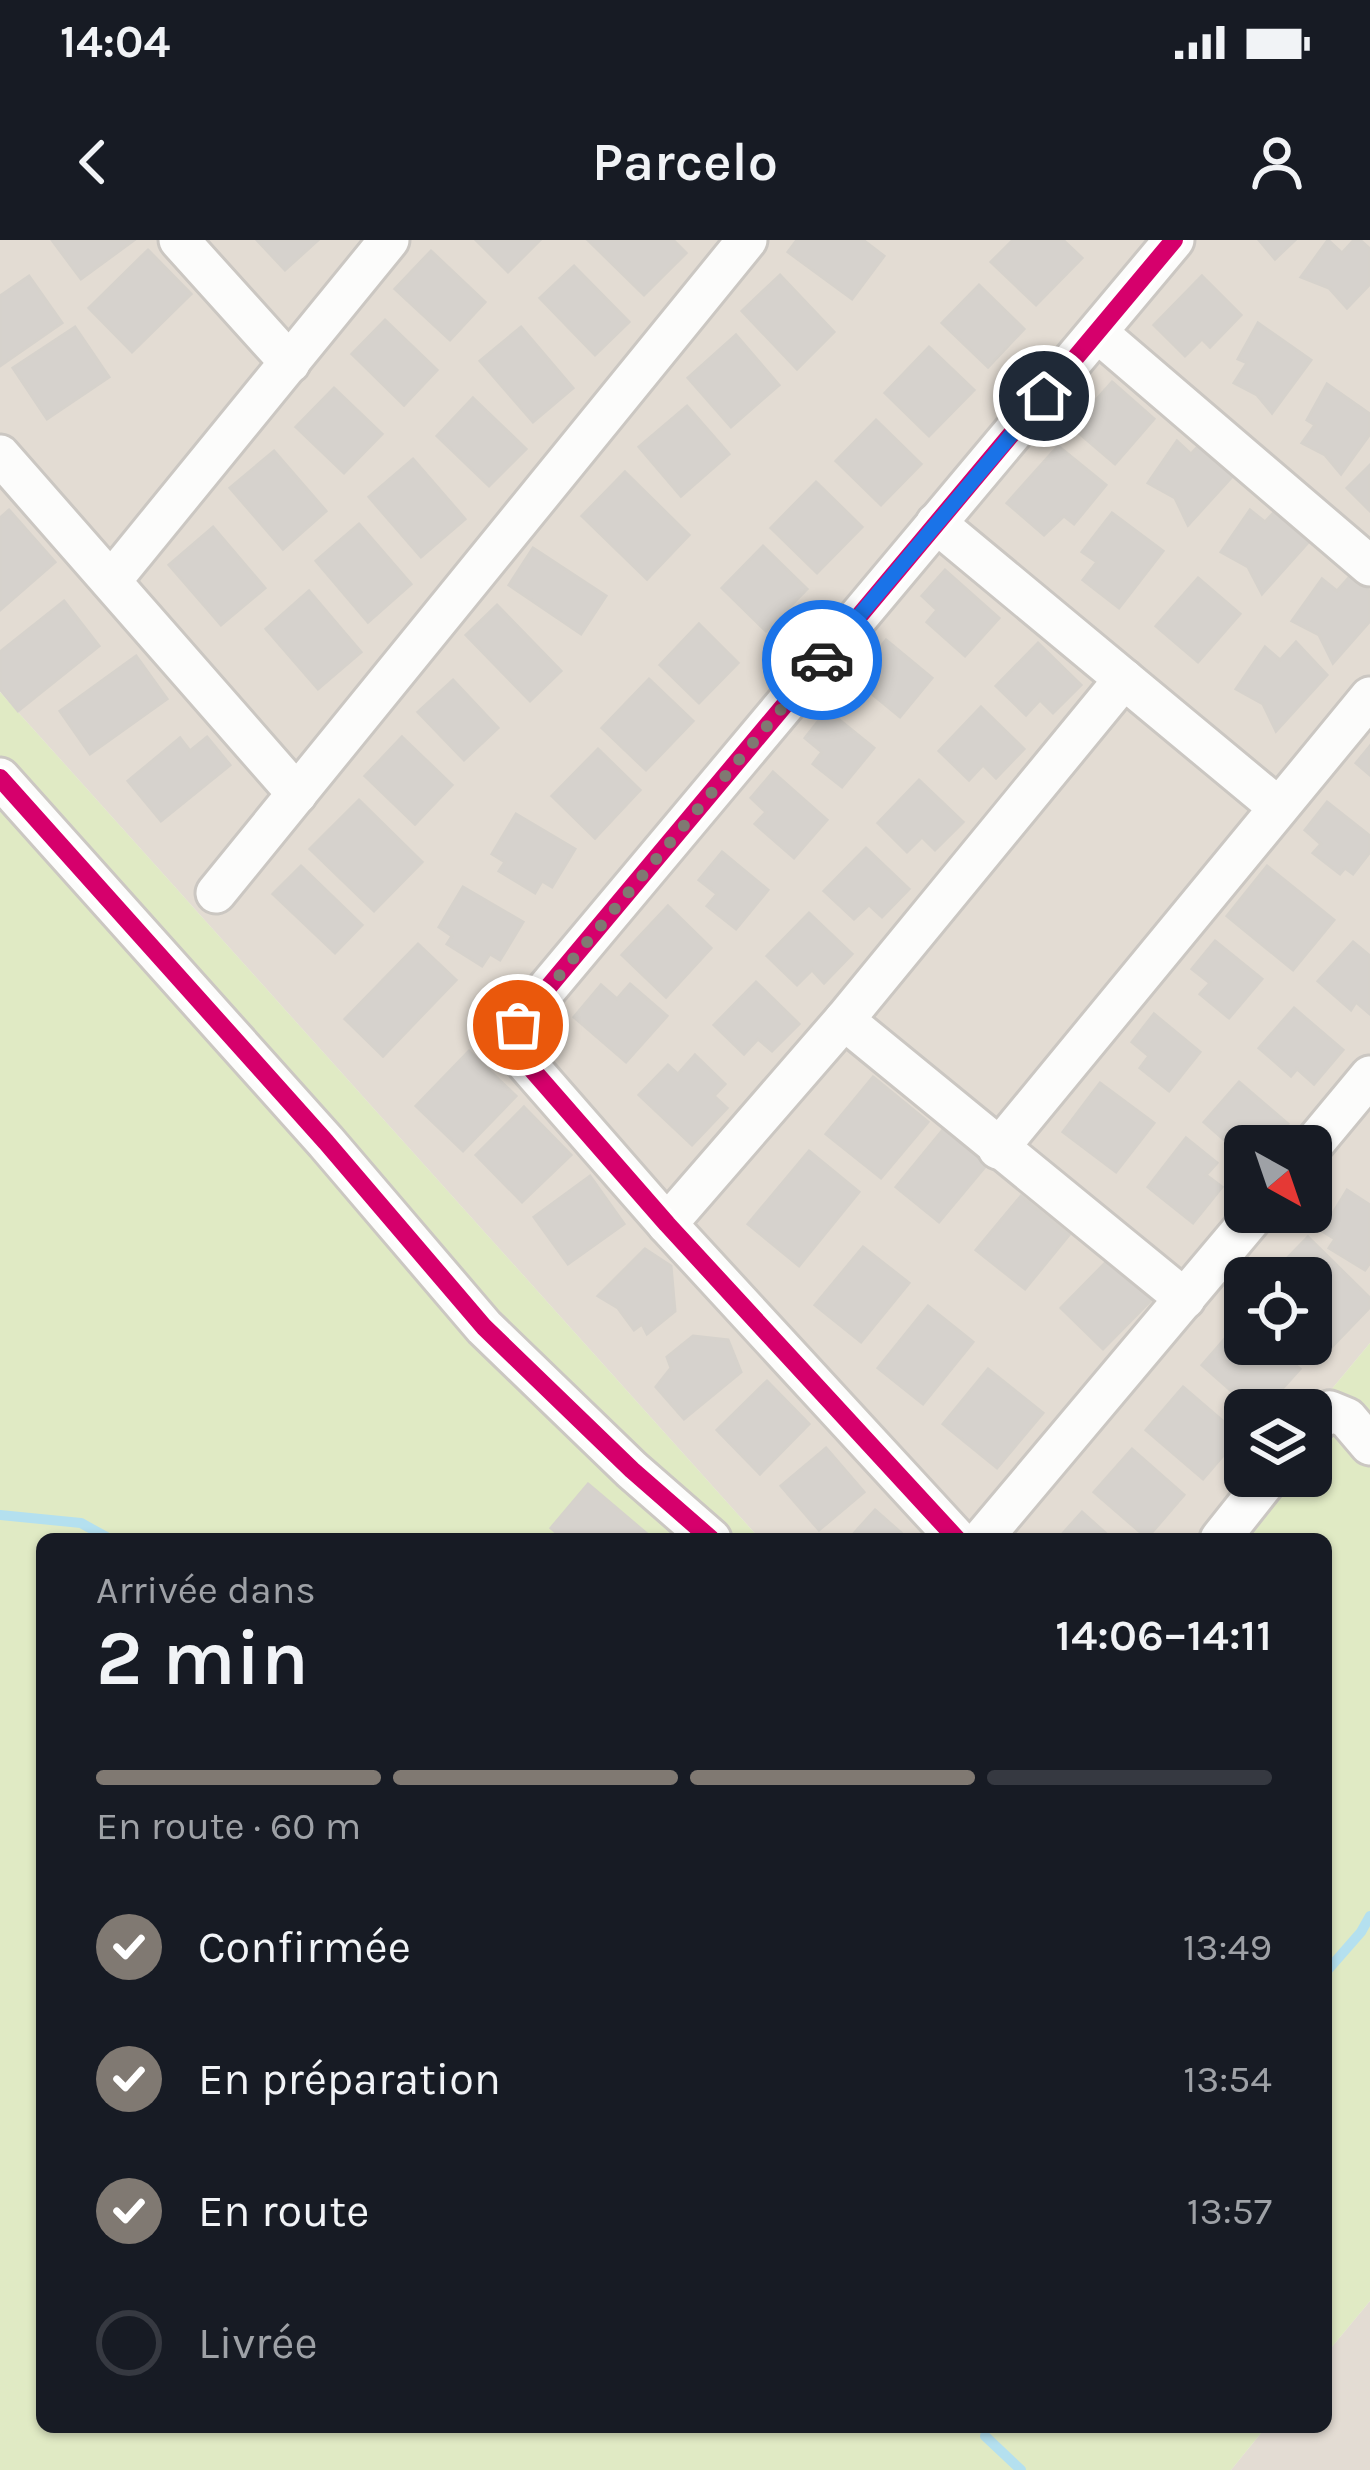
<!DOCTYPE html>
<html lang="fr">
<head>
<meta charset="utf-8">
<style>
	:root { --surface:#171b24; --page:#20242c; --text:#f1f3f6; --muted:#9ea1a6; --line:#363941; --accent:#807972 }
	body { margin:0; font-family:Karla,sans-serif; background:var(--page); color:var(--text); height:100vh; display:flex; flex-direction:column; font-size:45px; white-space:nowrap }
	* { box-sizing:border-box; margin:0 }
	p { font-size:39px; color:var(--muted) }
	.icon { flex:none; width:66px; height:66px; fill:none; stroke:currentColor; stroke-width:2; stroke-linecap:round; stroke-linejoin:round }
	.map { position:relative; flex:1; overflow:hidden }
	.sheet { position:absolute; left:36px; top:1293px; width:1296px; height:900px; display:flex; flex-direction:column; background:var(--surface); border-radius:18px; box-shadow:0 3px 9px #0004 }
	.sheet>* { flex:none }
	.needle { width:78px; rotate:140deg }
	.fabs { position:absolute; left:1224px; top:885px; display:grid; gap:24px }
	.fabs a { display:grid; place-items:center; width:108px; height:108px; border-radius:18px; background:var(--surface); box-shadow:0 3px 9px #0004; font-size:60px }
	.pin { position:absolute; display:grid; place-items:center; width:102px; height:102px; color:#fff; margin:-51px; border:6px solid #fff; border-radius:50%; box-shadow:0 3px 12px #0007 }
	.courier { position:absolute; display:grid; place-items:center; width:120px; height:120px; margin:-60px; border:9px solid #1a73e8; border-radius:50%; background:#fff; color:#222; box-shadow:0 3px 15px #0007 }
	.head em { font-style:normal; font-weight:600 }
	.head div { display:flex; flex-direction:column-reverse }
	.head { display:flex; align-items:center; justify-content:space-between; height:204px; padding:0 60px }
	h1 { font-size:78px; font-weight:600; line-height:90px }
	.bar { display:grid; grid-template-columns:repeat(4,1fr); gap:18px 12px; align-content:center; height:144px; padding:0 60px }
	.bar i { height:15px; border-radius:9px; background:var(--line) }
	.bar .current { background:var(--accent) }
	.bar p { grid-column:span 4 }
	ol { padding:0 60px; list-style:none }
	li { display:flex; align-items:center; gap:36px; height:132px }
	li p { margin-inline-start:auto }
	li .icon { padding:12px; border-radius:50%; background:var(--accent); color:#fff; stroke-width:4 }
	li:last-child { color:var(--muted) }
	li i { width:66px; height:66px; border:6px solid var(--line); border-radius:50% }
	.status { display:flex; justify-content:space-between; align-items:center; height:84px; padding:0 60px; background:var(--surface); direction:ltr }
	.status svg { height:33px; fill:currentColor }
	header { display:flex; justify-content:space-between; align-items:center; height:156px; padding:0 60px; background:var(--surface); font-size:54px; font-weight:600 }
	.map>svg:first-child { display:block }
	.residential { fill:#e3dcd3; fill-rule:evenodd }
	.green { fill:#e0eac4 }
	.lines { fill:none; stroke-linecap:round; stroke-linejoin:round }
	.stream { stroke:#b4e0ef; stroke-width:10 }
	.building { fill:#d6d2cd; stroke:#d6d2cc; stroke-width:3 }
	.minor-casing { stroke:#cbc7c2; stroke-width:45 }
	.minor { stroke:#fcfcfb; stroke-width:39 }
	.cycleway-casing { stroke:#fff; stroke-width:26 }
	.cycleway { stroke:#d6006c; stroke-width:18 }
	.done { stroke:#807972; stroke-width:12; stroke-dasharray:0 21.6 }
	.route { stroke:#1a73e8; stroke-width:15 }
</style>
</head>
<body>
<div class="status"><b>14:04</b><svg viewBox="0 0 49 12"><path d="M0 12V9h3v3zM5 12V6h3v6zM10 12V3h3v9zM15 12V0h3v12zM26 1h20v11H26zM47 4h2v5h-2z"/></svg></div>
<header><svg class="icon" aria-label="back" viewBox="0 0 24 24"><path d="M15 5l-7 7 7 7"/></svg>Parcelo<svg class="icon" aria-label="person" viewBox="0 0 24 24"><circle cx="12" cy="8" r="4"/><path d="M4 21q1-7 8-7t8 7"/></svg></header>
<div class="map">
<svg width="1370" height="2230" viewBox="0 0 1370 2230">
	<rect width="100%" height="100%" fill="#eeebe6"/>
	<g class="residential">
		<path d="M0,0H1370V1103L1311,1174V1170H1245V1236H1259L1207,1299H760L0,452ZM1245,906H1311V972H1245ZM1245,1038H1311V1104H1245Z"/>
		<path d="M1370,2061V2230H1231L1266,2187H1326V2114Z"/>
	</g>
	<g class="green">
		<path d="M0,452L760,1299H42V2187H1266L1231,2230H0Z"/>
		<path d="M1370,1103V2061L1326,2114V1299H1207L1259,1236H1311V1174Z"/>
	</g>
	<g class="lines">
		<g class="stream">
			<path d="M0,1275L81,1283L110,1299"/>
			<path d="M1326,1732L1361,1692L1370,1676"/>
			<path d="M985,2196L1021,2230"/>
		</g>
	</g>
	<g class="building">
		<path d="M52,0H134L81,39Z"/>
		<path d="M257,0H318L285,30Z"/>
		<path d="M476,0H540L508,32Z"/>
		<path d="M588,0H673L686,13L644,55Z"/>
		<path d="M797,0H863L884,16L852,59L788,12Z"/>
		<path d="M1013,0H1063L1082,18L1036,65L991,22Z"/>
		<path d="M1259,0H1295L1275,19Z"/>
		<path d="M1328,0L1342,13L1354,0H1360L1370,9V44L1347,68L1329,48L1301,37Z"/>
		<path d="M148,10L191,54L132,112L89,68Z"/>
		<path d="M431,11L485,62L450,100L395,49Z"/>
		<path d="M574,26L629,82L595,115L540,58Z"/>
		<path d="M780,35L834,92L797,129L742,71Z"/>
		<path d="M29,36L62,83L0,126V56Z"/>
		<path d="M1202,36L1241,75L1210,107L1202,99L1185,116L1154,85Z"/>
		<path d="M979,45L1024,89L988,127L942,83Z"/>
		<path d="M385,80L437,130L404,165L352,114Z"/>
		<path d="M1258,83L1311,120L1272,173L1257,155L1234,143L1247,123L1238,119Z"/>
		<path d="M75,87L109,137L47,179L13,128Z"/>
		<path d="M521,87L573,148L533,182L480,121Z"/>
		<path d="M736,95L779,145L731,187L688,138Z"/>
		<path d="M929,107L974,150L929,196L885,153Z"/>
		<path d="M1112,142L1154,179L1115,224L1072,187Z"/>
		<path d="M1327,144L1370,174V194L1341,234L1325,215L1302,203L1315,185L1307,180Z"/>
		<path d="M334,148L382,194L344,233L296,187Z"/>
		<path d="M473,158L526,209L489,246L437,196Z"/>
		<path d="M687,166L729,214L681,256L639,207Z"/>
		<path d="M876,180L921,224L881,265L836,221Z"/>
		<path d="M1208,196L1239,229L1188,285L1175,258L1148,243L1177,201L1191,214Z"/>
		<path d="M1058,206L1106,245L1074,284L1064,276L1044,295L1007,263Z"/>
		<path d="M274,211L326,271L283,309L230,248Z"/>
		<path d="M413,219L465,279L421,317L369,257Z"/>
		<path d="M1370,225V271L1347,248Z"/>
		<path d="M625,232L689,295L647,339L582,276Z"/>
		<path d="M816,242L862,287L817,333L771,288Z"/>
		<path d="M1281,265L1312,298L1262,354L1248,327L1221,312L1250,270L1265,282Z"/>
		<path d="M9,270L55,322L0,370V278Z"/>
		<path d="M1112,273L1163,311L1119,368L1083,340L1097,322L1082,312Z"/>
		<path d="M359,284L411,344L368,382L316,321Z"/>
		<path d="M213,287L265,348L221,385L169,325Z"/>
		<path d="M763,306L807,349L766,391L722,348Z"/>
		<path d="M533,308L606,356L581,394L509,345Z"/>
		<path d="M945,330L999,378L965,416L927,382L937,370L922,356Z"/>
		<path d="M1353,333L1370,352V381L1333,423L1319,395L1292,381L1322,339L1337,351Z"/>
		<path d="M1198,338L1240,374L1198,422L1156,386Z"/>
		<path d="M309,351L361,412L318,449L266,389Z"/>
		<path d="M64,361L99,406L18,471L0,449V412Z"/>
		<path d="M497,365L561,431L530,461L466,395Z"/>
		<path d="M699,384L738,423L699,463L660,425Z"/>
		<path d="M886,400L932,438L900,477L871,453L881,442L863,428Z"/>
		<path d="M1296,402L1327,435L1276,491L1263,464L1236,449L1265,407L1280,420Z"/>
		<path d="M1038,403L1081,445L1053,473L1040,460L1026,475L996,446Z"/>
		<path d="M136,416L167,459L90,514L60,471Z"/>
		<path d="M649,439L693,481L646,530L602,488Z"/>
		<path d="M453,440L498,488L464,520L418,472Z"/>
		<path d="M981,467L1024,509L996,538L983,525L969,540L939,511Z"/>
		<path d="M827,470L874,508L842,547L813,524L822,512L805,498Z"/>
		<path d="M207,497L230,525L161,581L128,541L180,498L190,511Z"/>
		<path d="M402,497L452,545L415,584L365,536Z"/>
		<path d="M1370,506V535L1356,523Z"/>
		<path d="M598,509L640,550L595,598L552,556Z"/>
		<path d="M773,532L827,580L794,618L755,584L766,572L751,558Z"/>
		<path d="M919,540L963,582L935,610L922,597L907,612L878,583Z"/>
		<path d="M359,560L422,622L374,671L310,609Z"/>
		<path d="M1327,562L1370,596V612L1353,634L1345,628L1340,634L1313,613L1321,604L1305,590Z"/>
		<path d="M516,574L575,609L552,647L542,641L535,653L499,631L505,622L492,614Z"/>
		<path d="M866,608L909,649L882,677L869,665L854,679L824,651Z"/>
		<path d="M722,612L768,650L736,689L707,666L717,654L699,640Z"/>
		<path d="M301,626L362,685L335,713L273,654Z"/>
		<path d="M1267,626L1334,680L1293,730L1227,676Z"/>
		<path d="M463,647L523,682L500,720L490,714L482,726L447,704L452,696L439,687Z"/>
		<path d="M668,666L711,708L666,757L622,715Z"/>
		<path d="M809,673L852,714L824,743L812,730L797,745L767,716Z"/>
		<path d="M1215,701L1262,739L1229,778L1200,754L1210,743L1192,729Z"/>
		<path d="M1353,702L1370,716V774L1356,762L1351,770L1318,741Z"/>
		<path d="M418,704L456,740L383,816L345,779Z"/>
		<path d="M756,742L799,784L772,811L758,799L744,814L714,785Z"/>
		<path d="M630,744L667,776L626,822L574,777L601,745L617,759Z"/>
		<path d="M1294,768L1343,810L1314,844L1297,829L1291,836L1259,808Z"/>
		<path d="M1154,774L1200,812L1169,851L1140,828L1149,816L1132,802Z"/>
		<path d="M469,811L516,856L463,911L416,866Z"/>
		<path d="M695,815L725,844L714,856L727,868L692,905L639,855L668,825L678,834Z"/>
		<path d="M873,837L928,882L881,938L826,894Z"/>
		<path d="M1239,842L1288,884L1269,906H1246L1242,903L1236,910L1204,882Z"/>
		<path d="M1100,843L1154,883L1116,932L1063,892Z"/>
		<path d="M524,867L571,915L522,962L476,915Z"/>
		<path d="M946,886L989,922L939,982L896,947Z"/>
		<path d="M1186,898L1217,923L1206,935L1222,947L1193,983L1148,947Z"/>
		<path d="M809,911L859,952L799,1026L748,984Z"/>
		<path d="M590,936L624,984L568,1024L534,977Z"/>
		<path d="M1347,950L1370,965V1023L1365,1030L1329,1008L1335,999L1322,991Z"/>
		<path d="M1021,956L1069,995L1025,1049L976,1010Z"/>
		<path d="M1308,997L1370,1058V1067L1324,1115L1311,1103V1038H1268Z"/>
		<path d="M863,1007L909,1043L861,1102L815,1065Z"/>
		<path d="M645,1009L671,1026L675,1071L647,1094L642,1084L634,1090L618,1068L598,1056Z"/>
		<path d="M1117,1011L1159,1052L1103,1109L1061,1068Z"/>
		<path d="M928,1066L973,1102L923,1164L878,1128Z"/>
		<path d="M1242,1079L1245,1081V1104H1271L1300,1129L1263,1170H1253L1202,1125Z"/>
		<path d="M693,1096L728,1100L741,1132L684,1179L656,1147L671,1128L667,1117Z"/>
		<path d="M988,1129L1043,1173L997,1228L943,1184Z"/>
		<path d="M767,1141L809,1184L760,1234L717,1190Z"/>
		<path d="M1183,1147L1240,1196L1203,1239L1146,1190Z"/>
		<path d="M826,1208L864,1252L819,1290L781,1246Z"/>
		<path d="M1132,1209L1184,1255L1147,1298L1094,1252Z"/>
		<path d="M588,1244L653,1299H564L551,1288Z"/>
		<path d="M875,1270L908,1299H849Z"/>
		<path d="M1082,1272L1112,1299H1058Z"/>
	</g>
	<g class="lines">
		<g class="minor-casing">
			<g id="minor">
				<path d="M179,0L290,123"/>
				<path d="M1098,93L1370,326"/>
				<path d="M0,215L297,554"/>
				<path d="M936,283L1278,567"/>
				<path d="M111,341L389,0"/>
				<path d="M0,538L326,902L484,1087L632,1230L711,1299"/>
				<path d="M216,653L747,0"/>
				<path d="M844,780L1185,1059"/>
				<path d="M1311,907L1370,836"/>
				<path d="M998,909L1370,457"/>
				<path d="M667,984L844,780L1124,439"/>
				<path d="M1311,1186L1330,1171L1347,1178L1370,1205"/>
				<path d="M957,1299L667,984L515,810L513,797L530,769L1174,0"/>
				<path d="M982,1299L1257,972"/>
				<path d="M1220,1299L1270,1236"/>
			</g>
		</g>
		<use href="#minor" class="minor"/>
		<g class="cycleway-casing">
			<g id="cycleway">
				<path d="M0,538L326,902L484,1087L632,1230L711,1299"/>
				<path d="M957,1299L667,984L515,810L513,797L530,769L1174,0"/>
			</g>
		</g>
		<use href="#cycleway" class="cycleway"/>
	</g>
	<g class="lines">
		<path class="done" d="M518,785L822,420"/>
		<path class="route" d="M822,420L1044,156"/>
	</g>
</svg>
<div class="fabs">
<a><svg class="needle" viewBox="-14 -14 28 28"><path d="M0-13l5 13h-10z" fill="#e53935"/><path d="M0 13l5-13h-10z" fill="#9ea1a6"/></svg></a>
<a><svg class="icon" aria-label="locate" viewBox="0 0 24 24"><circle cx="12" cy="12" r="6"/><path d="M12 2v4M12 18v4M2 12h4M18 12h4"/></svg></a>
<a><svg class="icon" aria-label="layers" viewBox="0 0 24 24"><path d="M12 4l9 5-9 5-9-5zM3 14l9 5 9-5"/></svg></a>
</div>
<div class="pin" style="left:518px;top:785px;background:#ea580c"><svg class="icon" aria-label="bag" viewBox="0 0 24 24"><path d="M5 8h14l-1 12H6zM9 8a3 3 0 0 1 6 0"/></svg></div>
<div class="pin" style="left:1044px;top:156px;background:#1f2937"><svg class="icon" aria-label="home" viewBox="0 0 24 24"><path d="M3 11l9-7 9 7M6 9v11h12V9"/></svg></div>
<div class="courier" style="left:822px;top:420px"><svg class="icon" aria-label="car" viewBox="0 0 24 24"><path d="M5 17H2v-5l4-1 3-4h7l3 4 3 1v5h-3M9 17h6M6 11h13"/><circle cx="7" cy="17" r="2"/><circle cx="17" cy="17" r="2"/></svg></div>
<section class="sheet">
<div class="head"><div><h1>2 min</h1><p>Arrivée dans</p></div><em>14:06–14:11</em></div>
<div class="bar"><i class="current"></i><i class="current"></i><i class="current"></i><i></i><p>En route · 60 m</p></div>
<ol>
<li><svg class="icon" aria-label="check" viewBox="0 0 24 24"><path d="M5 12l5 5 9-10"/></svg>Confirmée<p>13:49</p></li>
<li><svg class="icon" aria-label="check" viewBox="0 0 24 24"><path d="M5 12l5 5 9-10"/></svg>En préparation<p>13:54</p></li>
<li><svg class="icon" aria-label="check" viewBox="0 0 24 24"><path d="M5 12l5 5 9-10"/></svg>En route<p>13:57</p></li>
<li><i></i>Livrée</li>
</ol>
</section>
</div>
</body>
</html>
